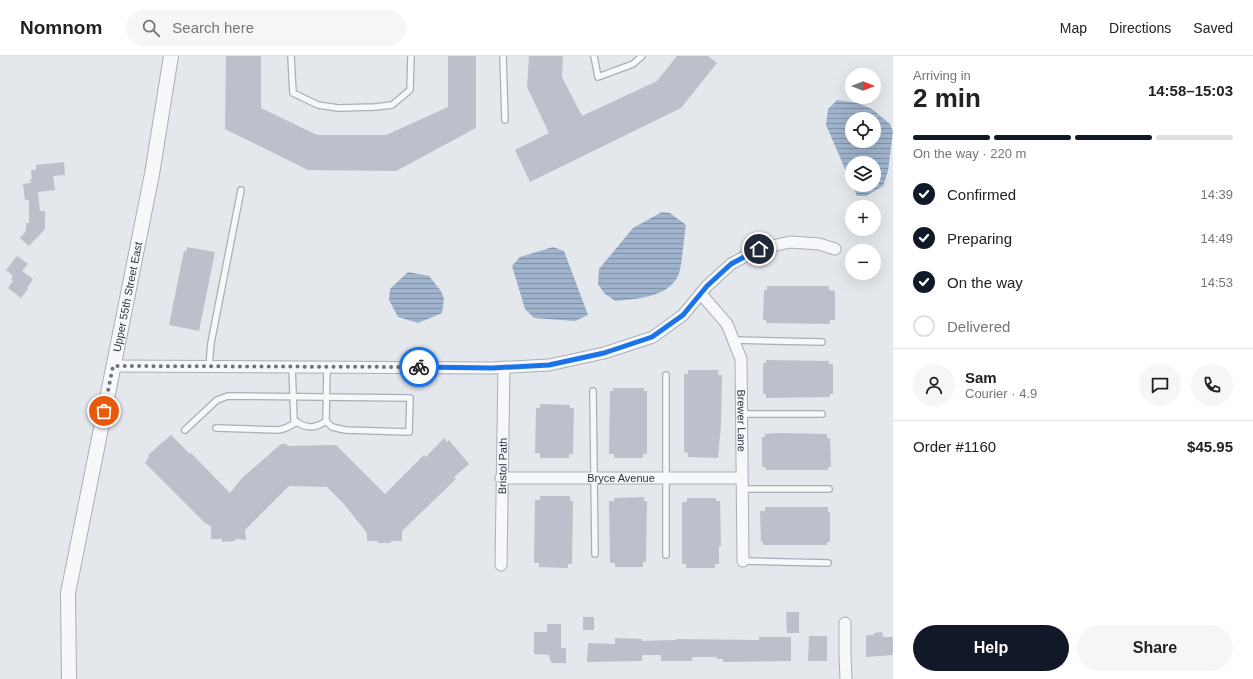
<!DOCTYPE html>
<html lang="en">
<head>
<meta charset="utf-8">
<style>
	:root { --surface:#fff; --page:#f6f6f6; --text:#222; --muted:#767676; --line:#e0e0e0; --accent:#111827 }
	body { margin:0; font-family:Arial,sans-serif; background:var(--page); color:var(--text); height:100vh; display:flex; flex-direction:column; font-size:15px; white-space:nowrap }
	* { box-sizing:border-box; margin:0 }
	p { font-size:13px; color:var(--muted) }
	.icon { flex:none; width:22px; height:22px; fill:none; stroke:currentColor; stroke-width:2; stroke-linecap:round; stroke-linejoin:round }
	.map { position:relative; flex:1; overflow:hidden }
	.sheet { display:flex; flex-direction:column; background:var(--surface); width:360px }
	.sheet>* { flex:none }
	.needle { width:26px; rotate:90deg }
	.tools { position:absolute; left:845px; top:12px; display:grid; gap:8px }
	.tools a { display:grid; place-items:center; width:36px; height:36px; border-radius:50%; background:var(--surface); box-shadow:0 4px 16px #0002; font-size:20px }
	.pin { position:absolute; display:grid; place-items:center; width:34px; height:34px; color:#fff; margin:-17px; border:2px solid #fff; border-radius:50%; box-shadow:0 1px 4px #0007 }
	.courier { position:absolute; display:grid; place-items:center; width:40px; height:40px; margin:-20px; border:3px solid #1a73e8; border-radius:50%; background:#fff; color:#222; box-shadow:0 1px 5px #0007 }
	.head em { font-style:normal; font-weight:700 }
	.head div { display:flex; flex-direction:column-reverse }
	.head { display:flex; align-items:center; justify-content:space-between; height:68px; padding:0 20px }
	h1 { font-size:26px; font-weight:700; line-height:30px }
	.bar { display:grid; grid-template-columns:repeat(4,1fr); gap:6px 4px; align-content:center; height:48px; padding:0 20px }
	.bar i { height:5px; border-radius:3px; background:var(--line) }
	.bar .active { background:var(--accent) }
	.bar p { grid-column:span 4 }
	.line { display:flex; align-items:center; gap:10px; padding:0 20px; border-top:1px solid var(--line) }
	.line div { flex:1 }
	.round { display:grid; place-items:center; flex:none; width:42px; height:42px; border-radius:21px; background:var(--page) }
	ol { padding:0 20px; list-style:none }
	li { display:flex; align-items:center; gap:12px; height:44px }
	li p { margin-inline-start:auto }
	li .icon { padding:4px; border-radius:50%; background:var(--accent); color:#fff; stroke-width:4 }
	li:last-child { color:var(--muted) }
	li i { width:22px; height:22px; border:2px solid var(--line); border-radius:50% }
	.button { display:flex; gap:8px; margin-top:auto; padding:8px 20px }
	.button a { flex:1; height:46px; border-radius:24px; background:var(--accent); color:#fff; font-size:16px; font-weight:700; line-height:46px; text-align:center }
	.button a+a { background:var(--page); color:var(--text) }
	header { display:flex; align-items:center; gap:24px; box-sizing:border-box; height:56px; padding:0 20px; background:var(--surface); border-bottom:1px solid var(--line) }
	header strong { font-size:19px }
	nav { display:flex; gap:22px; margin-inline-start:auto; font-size:14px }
	.search { width:280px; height:36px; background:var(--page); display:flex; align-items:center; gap:10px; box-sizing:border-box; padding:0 14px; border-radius:22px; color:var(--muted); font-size:15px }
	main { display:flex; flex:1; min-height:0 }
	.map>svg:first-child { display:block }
	.water { fill:url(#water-rules); fill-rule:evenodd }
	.building { fill:#bbc0ca }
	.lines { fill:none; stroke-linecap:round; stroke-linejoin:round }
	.service-casing { stroke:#a9aeb7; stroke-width:8 }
	.minor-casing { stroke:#a9aeb7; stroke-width:13 }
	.tertiary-casing { stroke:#a9aeb7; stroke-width:16 }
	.service { stroke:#f7f8fa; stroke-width:5.5 }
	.minor { stroke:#f7f8fa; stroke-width:11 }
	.tertiary { stroke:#f7f8fa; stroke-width:14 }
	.done { stroke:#6c737f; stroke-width:4; stroke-dasharray:0 7.2 }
	.route { stroke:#1a73e8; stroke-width:5 }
	.labels { text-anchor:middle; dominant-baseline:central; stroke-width:3; stroke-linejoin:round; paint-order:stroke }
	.street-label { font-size:11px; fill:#2b3445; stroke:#f4f6f9 }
</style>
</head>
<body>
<header>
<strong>Nomnom</strong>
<div class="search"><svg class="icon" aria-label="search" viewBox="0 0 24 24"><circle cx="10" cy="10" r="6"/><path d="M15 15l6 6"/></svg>Search here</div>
<nav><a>Map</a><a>Directions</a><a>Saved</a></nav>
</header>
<main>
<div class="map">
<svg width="893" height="623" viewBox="0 0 893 623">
	<defs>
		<pattern id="water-rules" width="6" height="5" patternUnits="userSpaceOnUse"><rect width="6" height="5" fill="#9fb4cc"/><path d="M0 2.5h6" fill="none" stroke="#8293a7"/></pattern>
	</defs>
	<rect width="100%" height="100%" fill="#e4e7ec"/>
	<g class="water">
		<path d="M837,44L858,47L872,53L890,68L893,75L888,115L883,130L866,140H857L852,129H874V107H852V129L826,69L828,53ZM852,63H874V85H852Z"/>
		<path d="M662,156L670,157L686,169C684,180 682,212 678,220C667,242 635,243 615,245L604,237L598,228L599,213L633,172Z"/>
		<path d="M553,191L564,195L588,259L575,265L534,262L525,253L512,210L520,201Z"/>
		<path d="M408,216L429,220L441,235L444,243L442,257L418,267L398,261L389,244L390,233Z"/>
	</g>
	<g class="building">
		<path d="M226,0H261V52L317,79H386L448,51V0H476V72L396,115L308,114L225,73Z"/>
		<path d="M529,0H563L562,21L582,60L657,25L677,0H708L717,7L681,52L530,126L515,94L549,77L527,31Z"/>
		<path d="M64,106L65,119L53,120L55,134L38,136L40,155H45V173L29,190L20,182L26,175V167H29V144H25L23,128L31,127L30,123H32L31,114H36V109Z"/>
		<path d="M187,191L215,196L199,275L169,269L184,195L186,196Z"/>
		<path d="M17,200L28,208L22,215L33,223L27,232L28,233L21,242L8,232L13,225L11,223L13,220L6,214Z"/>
		<path d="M767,230H829V234L835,235V264H830V268L766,267V264H763L764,234H767Z"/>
		<path d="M766,304L829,305V308H833V338H830V341L766,342V338H763V307H766Z"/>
		<path d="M688,314H719L718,319H722L721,368L718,402L688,401V397L684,396V318H688Z"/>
		<path d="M613,332H644V335H647V398H643V402H614V398H609L610,335H613Z"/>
		<path d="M540,348L570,349V352H574L573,398H569V402H540V397H535L536,352H540Z"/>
		<path d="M780,377L827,378V382H830L831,411H828V414H766L765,411H762V381H765V378Z"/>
		<path d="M171,379L190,398L191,397L230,437L242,422L281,388H287V390L336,389L385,438L424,399L426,401L444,382L447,386L449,384L469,408L454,421L456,423L402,475V485H391V487H378V485H367V477L344,448L327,431L289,430L245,474L246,484L235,483V485L222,486V483H211V470L205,467L145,407L149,401L148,399Z"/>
		<path d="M540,440H570V445H573L572,508H568V512L539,511V507H534L535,444H540Z"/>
		<path d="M644,441V445H647L646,506H643V511H615V507H610L609,445H614V442Z"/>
		<path d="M687,442H716V445H720L721,490H719V508H715V512H686V508H682V446H687Z"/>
		<path d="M765,451H828V456H830V486H827V489H763V486H761L760,455H765Z"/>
		<path d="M786,556H799V577H787Z"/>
		<rect x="583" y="561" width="11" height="13"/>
		<path d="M547,568H561V592H566V607H551L549,599L534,598V576H547Z"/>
		<path d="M882,576L883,581H893V599L866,601V579H874V577Z"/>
		<path d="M809,580H827V605H808Z"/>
		<path d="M759,581H791V605L723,606V603H717V601H692V605H661V599H642V605L587,606L588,587L615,588V582L642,583V585L676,584V583L759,584Z"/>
	</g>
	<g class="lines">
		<g class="service-casing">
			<g id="service">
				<path d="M291,0L293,37L318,49L338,52L375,51L392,49L410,34L411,0"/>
				<path d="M503,0L505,64"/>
				<path d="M594,0L598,21L633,8L642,0"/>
				<path d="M734,284L822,286"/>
				<path d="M209,310L211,287L241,134"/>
				<path d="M292,310L294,364C305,373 315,373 326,365L327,311"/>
				<path d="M593,335L595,498"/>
				<path d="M741,358H822"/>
				<path d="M216,372L278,374L286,372L297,366"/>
				<path d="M185,374L217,344L228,340L410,342L409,376L345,374L332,371L326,365"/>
				<path d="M742,433H829"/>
				<path d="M666,499V319"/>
				<path d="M743,505L828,507"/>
			</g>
		</g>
		<g class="minor-casing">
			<g id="minor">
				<path id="s1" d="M701,238L727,268L741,303L743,505"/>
				<path d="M113,310L492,312L549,309L604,297L653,281L683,259L707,230L731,208L759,193L790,186L819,188L835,193"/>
				<path id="s2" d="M501,422H741"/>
				<path id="s3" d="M501,509L504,311"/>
				<path d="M845,567V599L846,623"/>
			</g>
		</g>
		<g class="tertiary-casing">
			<g id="tertiary">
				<path id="s4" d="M69,623L68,537L152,118L171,0"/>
			</g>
		</g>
		<use href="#service" class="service"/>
		<use href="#minor" class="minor"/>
		<use href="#tertiary" class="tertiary"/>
	</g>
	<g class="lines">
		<path class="done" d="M104,355L113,310L419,311"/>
		<path class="route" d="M419,311L492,312L549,309L604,297L652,281L683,259L707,230L731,208L759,193"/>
	</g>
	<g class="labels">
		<g class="street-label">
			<text stroke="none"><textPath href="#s4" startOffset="388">Upper 55th Street East</textPath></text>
			<text stroke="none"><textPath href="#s1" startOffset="139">Brewer Lane</textPath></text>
			<text stroke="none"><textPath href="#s3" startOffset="99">Bristol Path</textPath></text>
			<text stroke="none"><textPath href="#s2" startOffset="120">Bryce Avenue</textPath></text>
		</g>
	</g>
</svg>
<div class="tools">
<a><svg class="needle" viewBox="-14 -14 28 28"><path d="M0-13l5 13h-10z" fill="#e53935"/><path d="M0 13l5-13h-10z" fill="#767676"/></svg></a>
<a><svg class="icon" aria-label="locate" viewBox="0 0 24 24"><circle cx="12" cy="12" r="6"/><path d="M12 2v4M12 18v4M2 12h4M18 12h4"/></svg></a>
<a><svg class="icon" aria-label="layers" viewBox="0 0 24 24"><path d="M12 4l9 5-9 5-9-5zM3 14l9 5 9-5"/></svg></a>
<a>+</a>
<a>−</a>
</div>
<div class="pin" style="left:104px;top:355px;background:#ea580c"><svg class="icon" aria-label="bag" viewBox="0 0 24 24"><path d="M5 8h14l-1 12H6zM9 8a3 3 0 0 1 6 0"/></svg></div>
<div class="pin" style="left:759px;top:193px;background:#1f2937"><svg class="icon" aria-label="home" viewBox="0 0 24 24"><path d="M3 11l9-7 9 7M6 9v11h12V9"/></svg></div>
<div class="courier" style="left:419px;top:311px"><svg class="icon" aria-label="bike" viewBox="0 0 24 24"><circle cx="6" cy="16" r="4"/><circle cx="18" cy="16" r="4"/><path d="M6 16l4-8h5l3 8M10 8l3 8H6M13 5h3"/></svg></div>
</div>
<section class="sheet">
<div class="head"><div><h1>2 min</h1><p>Arriving in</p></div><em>14:58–15:03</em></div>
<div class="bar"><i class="active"></i><i class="active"></i><i class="active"></i><i></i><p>On the way · 220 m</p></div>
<ol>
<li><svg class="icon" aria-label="check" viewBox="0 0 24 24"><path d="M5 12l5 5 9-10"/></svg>Confirmed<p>14:39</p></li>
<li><svg class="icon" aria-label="check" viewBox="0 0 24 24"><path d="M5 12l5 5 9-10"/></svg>Preparing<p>14:49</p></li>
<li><svg class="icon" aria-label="check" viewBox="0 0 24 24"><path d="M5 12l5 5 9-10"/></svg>On the way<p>14:53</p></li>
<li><i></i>Delivered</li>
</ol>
<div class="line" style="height:72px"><a class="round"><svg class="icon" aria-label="person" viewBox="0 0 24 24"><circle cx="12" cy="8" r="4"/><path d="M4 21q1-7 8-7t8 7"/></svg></a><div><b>Sam</b><p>Courier · 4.9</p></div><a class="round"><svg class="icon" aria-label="chat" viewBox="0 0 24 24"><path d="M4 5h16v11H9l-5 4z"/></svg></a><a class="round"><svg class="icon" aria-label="phone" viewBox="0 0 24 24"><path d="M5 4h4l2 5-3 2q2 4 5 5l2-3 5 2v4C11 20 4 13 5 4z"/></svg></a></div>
<div class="line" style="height:52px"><div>Order #1160</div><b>$45.95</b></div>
<div class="button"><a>Help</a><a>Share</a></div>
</section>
</main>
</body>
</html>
